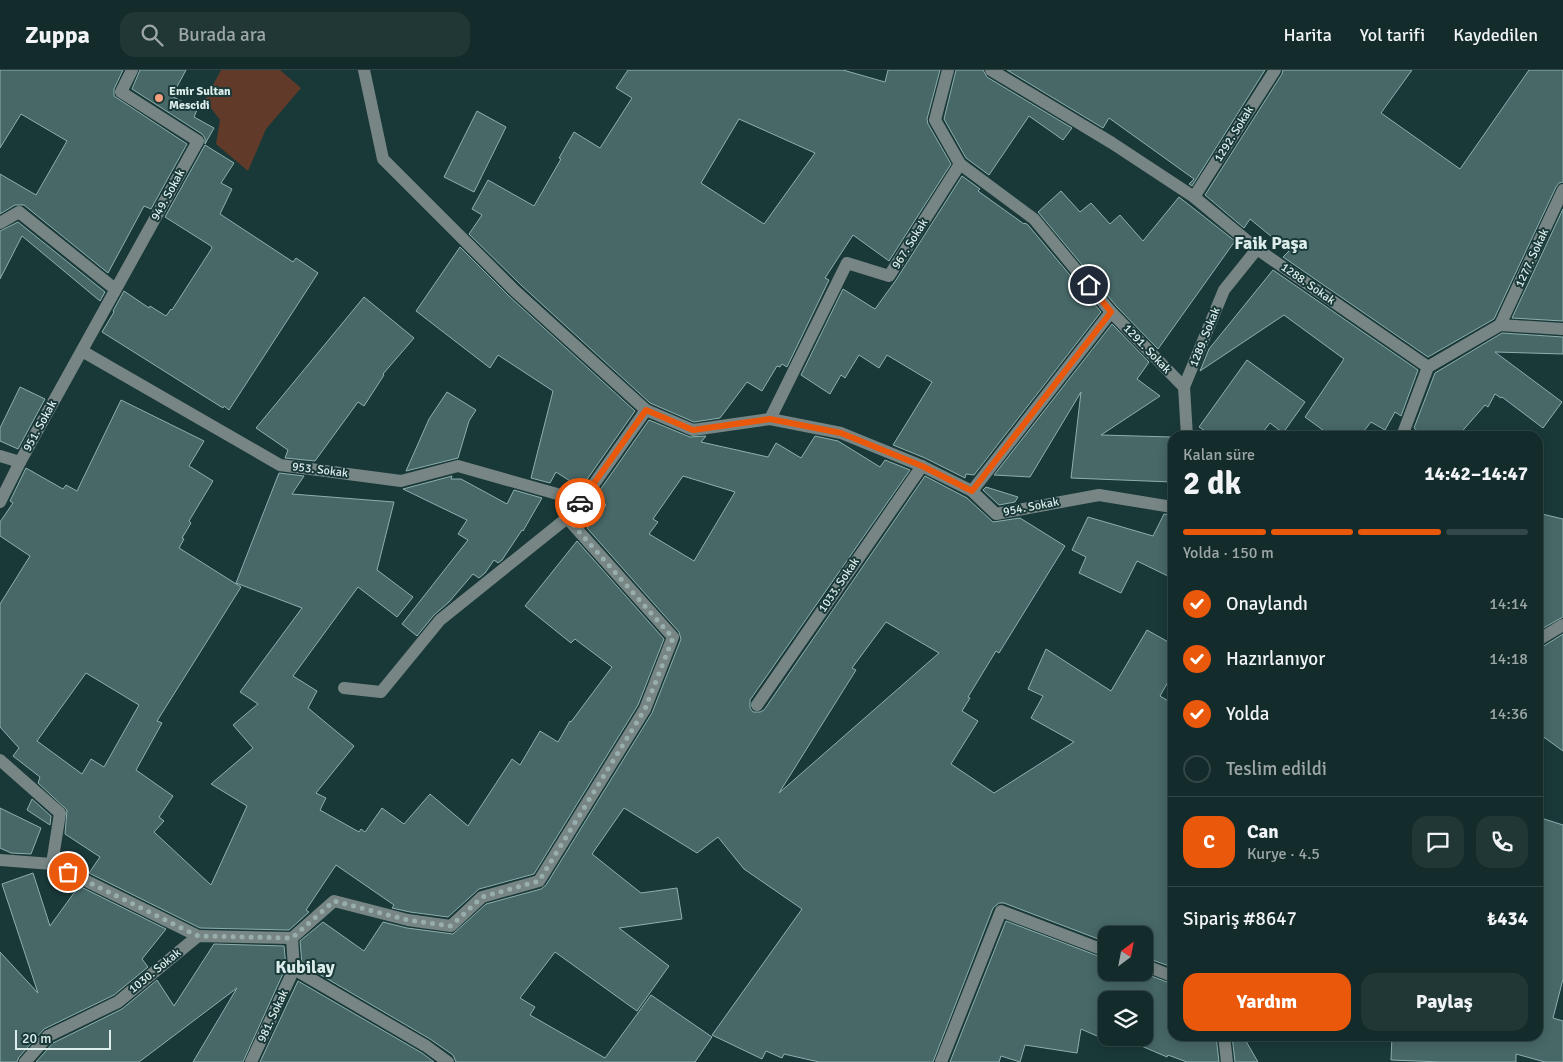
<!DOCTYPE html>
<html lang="tr">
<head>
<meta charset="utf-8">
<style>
	:root { --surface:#132b2a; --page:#203736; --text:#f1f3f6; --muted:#9da7a8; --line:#324747; --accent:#ea580c }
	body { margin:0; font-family:Signika,sans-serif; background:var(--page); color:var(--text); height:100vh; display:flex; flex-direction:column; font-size:19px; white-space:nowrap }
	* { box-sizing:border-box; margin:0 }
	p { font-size:16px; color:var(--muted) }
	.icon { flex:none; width:28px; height:28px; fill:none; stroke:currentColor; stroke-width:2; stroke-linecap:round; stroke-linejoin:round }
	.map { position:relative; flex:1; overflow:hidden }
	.panel { position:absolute; left:1168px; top:361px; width:375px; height:610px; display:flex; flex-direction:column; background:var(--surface); border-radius:15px; box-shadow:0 2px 12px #0003,0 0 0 1px var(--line) }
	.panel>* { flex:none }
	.needle { width:32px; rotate:32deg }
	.fabs { position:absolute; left:1098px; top:856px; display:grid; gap:10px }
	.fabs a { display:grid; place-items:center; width:55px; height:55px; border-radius:10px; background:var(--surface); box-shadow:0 2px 12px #0003,0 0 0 1px var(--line); font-size:25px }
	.scale { position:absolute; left:15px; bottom:12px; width:96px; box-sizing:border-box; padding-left:5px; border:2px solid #dcedec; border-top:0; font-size:14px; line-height:18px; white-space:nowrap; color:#dcedec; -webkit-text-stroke:4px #193938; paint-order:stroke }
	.pin { position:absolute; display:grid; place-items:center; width:42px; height:42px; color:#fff; margin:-21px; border:2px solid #fff; border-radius:50%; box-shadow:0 1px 5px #0007 }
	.courier { position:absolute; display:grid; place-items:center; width:50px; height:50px; margin:-25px; border:4px solid #ea580c; border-radius:50%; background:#fff; color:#222; box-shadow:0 1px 6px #0007 }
	.head em { font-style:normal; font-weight:700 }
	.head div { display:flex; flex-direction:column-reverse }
	.head { display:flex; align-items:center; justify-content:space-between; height:85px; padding:0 15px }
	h1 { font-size:32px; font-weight:700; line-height:38px }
	.bar { display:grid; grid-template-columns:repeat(4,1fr); gap:8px 5px; align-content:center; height:60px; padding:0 15px }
	.bar i { height:6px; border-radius:4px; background:var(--line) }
	.bar .on { background:var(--accent) }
	.bar p { grid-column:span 4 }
	.line { display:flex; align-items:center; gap:12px; padding:0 15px; border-top:1px solid var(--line) }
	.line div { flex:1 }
	.round { display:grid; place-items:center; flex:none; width:52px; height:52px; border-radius:15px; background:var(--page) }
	ol { padding:0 15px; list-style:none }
	li { display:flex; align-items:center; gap:15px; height:55px }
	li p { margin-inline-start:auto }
	li .icon { padding:5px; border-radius:50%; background:var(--accent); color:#fff; stroke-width:4 }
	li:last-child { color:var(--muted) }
	li i { width:28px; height:28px; border:2px solid var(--line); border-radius:50% }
	.primary-button { display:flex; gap:10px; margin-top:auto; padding:10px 15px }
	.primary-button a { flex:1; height:58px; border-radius:15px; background:var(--accent); color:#fff; font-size:20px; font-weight:700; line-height:58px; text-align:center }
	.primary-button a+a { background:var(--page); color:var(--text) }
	header { display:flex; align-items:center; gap:30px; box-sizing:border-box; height:70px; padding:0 25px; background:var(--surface); border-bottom:1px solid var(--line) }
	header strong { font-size:24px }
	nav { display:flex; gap:28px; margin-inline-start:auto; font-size:18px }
	.search { width:350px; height:45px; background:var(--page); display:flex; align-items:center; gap:12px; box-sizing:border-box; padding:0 18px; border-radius:15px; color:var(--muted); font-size:19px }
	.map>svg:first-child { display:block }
	.green { fill:#613a2a }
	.building { fill:#476867; stroke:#8dafae; fill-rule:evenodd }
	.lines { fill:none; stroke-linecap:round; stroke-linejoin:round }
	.minor { stroke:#778685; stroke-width:12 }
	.done { stroke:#98aead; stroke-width:5; stroke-dasharray:0 9 }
	.route { stroke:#ea580c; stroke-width:6 }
	.poi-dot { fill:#f2a07f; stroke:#193938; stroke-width:2 }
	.labels { text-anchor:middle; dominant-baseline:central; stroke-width:4; stroke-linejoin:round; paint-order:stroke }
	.poi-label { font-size:12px; font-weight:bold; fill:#dcedec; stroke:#193938; text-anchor:start }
	.street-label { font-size:12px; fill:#dcedec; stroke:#193938 }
	.district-label { font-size:18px; font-weight:bold; fill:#dcedec; stroke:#193938 }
</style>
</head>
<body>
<header>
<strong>Zuppa</strong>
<div class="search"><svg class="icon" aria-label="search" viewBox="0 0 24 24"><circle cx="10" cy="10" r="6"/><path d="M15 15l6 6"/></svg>Burada ara</div>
<nav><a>Harita</a><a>Yol tarifi</a><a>Kaydedilen</a></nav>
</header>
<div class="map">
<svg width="1563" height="992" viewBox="0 0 1563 992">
	<rect width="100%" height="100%" fill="#193938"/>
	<path class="green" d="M221,0H280L301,18L266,59L248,101L216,74L220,50L205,30Z"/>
	<g class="building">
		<path d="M0,0H123L114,19V26L187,74L151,139L144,136L108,203L24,135H15L0,144V104L36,125L67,71L21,44L0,78Z"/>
		<path d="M140,0H186L172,26L197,40L194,47L214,58L205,74V68L202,64L132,19Z"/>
		<path d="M628,0H843L885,12L888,0H940L927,49L928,54L951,94L889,191L853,165L825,208L829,210L787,297L782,294L780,297L777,296L762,321L747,312L720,348L694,352L650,333L521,215L469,164L482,145L472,139L488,110L534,136L561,89L559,88L574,62L600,78L632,28L616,18ZM739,49L815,83L764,154L701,113Z"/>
		<path d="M956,0H983L987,7L1072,58L1063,70L1029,46L989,105L966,88L944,49Z"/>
		<path d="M1007,0H1265L1192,116L1189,114L1194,109L1109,48L1103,58Z"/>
		<path d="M1283,0H1412L1381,43L1460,99L1529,0H1563V112L1559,113L1556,117L1494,249L1428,287L1283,187L1289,181L1250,149L1244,158L1205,125L1282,4Z"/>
		<path d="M477,41L506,57L474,122L444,107Z"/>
		<path d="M205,75L234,93L221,113L232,119L220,144L293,192L296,188L318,203L229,340L224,336L223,338L102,262L114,242L113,241L124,221L149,238L150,236L166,246L171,239L172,240L212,178L211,176L165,147Z"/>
		<path d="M962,106L980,119L978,121L1024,154L1025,153L1028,155L1101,242L974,405L966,404L965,408L925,388L893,375L932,312L887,285L879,298L859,285L845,308L841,305L830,324L801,305L843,219L875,239L896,210Z"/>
		<path d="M1061,121L1080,142L1091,133L1110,154L1120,145L1143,171L1179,127L1235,171L1158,279L1117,237L1038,142Z"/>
		<path d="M1563,139V251L1512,248Z"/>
		<path d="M18,152L105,222L100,231L22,166L0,209V161Z"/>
		<path d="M460,177L510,227L635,341L581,418L556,402L550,413L531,408L553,321L498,285L490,298L416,241Z"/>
		<path d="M1273,200L1418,300L1401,346L1395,342L1385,360L1371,352L1360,366H1331L1305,347L1344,289L1284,245L1200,301L1209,279Z"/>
		<path d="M364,227L414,268L383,304L384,305L364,336L358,332L315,391L285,388L288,380L256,358Z"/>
		<path d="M1112,254L1149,292L1137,309L1160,326L1101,365L1172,367V412L1071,408L1081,322L1030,407L994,405Z"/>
		<path d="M1502,263L1563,267V284L1495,282L1562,332L1543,358L1502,327L1501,328L1495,324L1488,337L1485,335L1458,366H1423L1414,358L1435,303Z"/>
		<path d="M1247,290L1305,332L1283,363L1270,353L1260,366H1213L1199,357Z"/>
		<path d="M20,317L45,329L18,379L0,371V358Z"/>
		<path d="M447,322L476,340L469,351L458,388L406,401L429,349Z"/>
		<path d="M121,330L204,371L189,396L213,411L189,451L191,453L182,468L184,469L179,478L241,517L157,651L162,653L136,700L173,726L159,747L164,751L154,762L211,815L247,736L211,714L253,678L233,655L258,634L240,622L302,538L236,513L279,403L304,406L292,424L394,432L377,500L413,527L397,547L358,517L293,606L317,621L308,638L354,676L316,723L326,728L320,740L359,762L361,759L365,762L382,738L404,754L430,724L468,756L512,689L520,695L540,661L558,672L570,651L571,652L612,597L575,569L571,573L525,536L577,471L664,569L638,635L534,804L479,819L448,847L410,842L392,838L394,835L336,795L306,840L309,842L289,860L200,858L89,803L100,787L65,764L67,740L38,713L40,707L13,686L19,678L0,657V534L30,486L0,466V452L13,433L10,431L26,398L63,419L66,415L77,421ZM86,603L139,635L104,697L91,689L82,704L37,671Z"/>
		<path d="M649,350L690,367L706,366L701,372L768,387L776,373L801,388L815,366L838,371L880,397L885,390L910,400L750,630V638L753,642H760L764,640L925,406L967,428L993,452L1020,448L1065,476L999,583L996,581L968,627L970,628L962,641L978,651L951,694L994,723L1074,672L1031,648L1043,626L1028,619L1046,579L1111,621L1147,560L1172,574V605L1160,626L1172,633V897L1144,887V865H1106V872L1004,833H999L993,838L933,992H819L784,984L782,988L766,981L762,989L712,965L802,839L744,799L718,767L697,783L624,738L592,784L641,823L677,818L682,849L619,858L669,896L637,941L555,882L520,928L535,937L530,945L605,988L651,925L712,967L695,992H456L453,985L430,969L302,894L300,871L323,852L364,881L383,852L407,858L453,864L486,834L541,819L546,815L652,643L681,569L679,562L587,458L606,435L595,427ZM683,406L735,422L694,491L649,464L658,452L653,449ZM886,552L939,583L779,723L856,600L852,598Z"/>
		<path d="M452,406L451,409H461L507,434L514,420L542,428L523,461L522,460L502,490L498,493L494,490L485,503L479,508L473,504L449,532L434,545L417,566L402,554L468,470L458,464L467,450L403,419Z"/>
		<path d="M986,417L1018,427L1015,432L999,435L983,420Z"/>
		<path d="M1538,443L1563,449V547L1538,561Z"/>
		<path d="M1164,444L1172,445V508L1137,491L1121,523L1079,503L1086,487L1072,480L1088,447L1153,466Z"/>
		<path d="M1563,564V681L1538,663V578L1542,577Z"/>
		<path d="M32,729L51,746L50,755L27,740Z"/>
		<path d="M0,738L41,758L31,784L11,783L0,778Z"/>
		<path d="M1538,747L1563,755V909L1553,948L1563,951V992H1545L1516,984V992H1441L1391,990L1392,966H1538Z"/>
		<path d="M33,803L50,856L79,816L166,859L142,889L148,897L114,925L44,959L19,987L17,992H0V882L38,923L2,814Z"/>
		<path d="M1006,851L1106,889V902H1141L1172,914V966H1216L1219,992H1187L1168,985L1167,987L1123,968L1120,976L1081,959L1077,983L1025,975L1020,992L1001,986L999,992H950ZM1106,930H1144V968H1106Z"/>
		<path d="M214,874L284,876L286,897L243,992H193L237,918L139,992H36L53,973L122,939L157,910L174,936Z"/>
		<path d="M298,911L422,983L434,992H260Z"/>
		<path d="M1232,966H1243L1258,992H1235Z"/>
	</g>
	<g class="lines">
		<g class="minor">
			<path d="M364,0L383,89L515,221L646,340L693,360L770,349L841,363L922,396L972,421L996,444L1099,425L1172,437"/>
			<path d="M991,0L1112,73L1194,127L1257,179L1428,297L1500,255L1563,259"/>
			<path d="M960,94L1034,149L1111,242L1184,317"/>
			<path d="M1194,127L1275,0"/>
			<path d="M0,153L19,142L115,219"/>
			<path d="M1500,255L1563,120"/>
			<path d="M82,281L280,395L401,411L458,396L582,431"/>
			<path d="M770,349L847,193L889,206L960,94L935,50L948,0"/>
			<path d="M1187,366L1184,317L1224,220L1257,179"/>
			<path d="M1402,366L1428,297"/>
			<path d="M0,386L20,392"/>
			<path d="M972,421L1111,242"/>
			<path d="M0,432L20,392L198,71L121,22L132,0"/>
			<path d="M1538,570L1563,555"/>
			<path d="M344,618L381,622L440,550L567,448"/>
			<path d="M757,635L922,396"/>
			<path d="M0,690L60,743L52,794L198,866"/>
			<path d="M0,790L52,794"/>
			<path d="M292,868L294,899L426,976L448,992"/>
			<path d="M1144,895L1172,906"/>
			<path d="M1224,966L1227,992"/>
			<path d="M25,992L48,966L118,932L198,866L292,868L334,831L408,850L451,856L482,827L539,811L645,639L673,567L567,448L582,431L646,340"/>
			<path d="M251,992L294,899"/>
			<path d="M941,992L1001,841L1106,881"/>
		</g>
	</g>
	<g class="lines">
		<path class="done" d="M68,802L198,866L292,868L334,831L408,850L451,856L482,827L539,811L645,639L673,568L567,448L580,433"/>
		<path class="route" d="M580,433L646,340L693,360L770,349L841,363L922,396L972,421L1111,242L1089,215"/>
	</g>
	<circle class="poi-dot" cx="159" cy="28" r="5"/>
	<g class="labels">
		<g class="poi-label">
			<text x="169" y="21">Emir Sultan<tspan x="169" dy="14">Mescidi</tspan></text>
		</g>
		<g class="street-label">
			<text transform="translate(1234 64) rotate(-58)">1292. Sokak</text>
			<text transform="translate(168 125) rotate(-61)">949. Sokak</text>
			<text transform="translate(910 174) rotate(-58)">967. Sokak</text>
			<text transform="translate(1532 188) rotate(-65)">1277. Sokak</text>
			<text transform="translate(1308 214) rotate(35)">1288. Sokak</text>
			<text transform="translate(1205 267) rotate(-68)">1289. Sokak</text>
			<text transform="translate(1147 279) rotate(46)">1291. Sokak</text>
			<text transform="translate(40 356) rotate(-61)">951. Sokak</text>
			<text transform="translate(320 400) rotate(7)">953. Sokak</text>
			<text transform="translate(1031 437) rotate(-11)">954. Sokak</text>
			<text transform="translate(839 515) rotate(-56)">1033. Sokak</text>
			<text transform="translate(155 901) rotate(-39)">1030. Sokak</text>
			<text transform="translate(273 946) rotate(-65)">981. Sokak</text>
		</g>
		<g class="district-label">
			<text x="1271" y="173">Faik Paşa</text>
			<text x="305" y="897">Kubilay</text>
		</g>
	</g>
</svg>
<div class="fabs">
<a><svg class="needle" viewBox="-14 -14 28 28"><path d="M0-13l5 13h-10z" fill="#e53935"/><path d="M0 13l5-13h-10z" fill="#9da7a8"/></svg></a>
<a><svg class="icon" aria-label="layers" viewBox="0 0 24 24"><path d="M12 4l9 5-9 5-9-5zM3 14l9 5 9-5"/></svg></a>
</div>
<div class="scale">20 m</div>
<div class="pin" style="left:68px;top:802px;background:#ea580c"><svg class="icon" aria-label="bag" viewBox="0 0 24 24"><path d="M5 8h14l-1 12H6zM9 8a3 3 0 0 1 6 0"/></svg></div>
<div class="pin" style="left:1089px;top:215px;background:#1f2937"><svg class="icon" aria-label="home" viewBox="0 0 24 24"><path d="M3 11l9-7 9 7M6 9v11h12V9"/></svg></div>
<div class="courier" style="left:580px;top:433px"><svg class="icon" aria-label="car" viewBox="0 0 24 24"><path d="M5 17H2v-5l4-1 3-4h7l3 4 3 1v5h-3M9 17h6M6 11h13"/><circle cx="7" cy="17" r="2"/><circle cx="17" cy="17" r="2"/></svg></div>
<section class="panel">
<div class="head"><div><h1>2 dk</h1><p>Kalan süre</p></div><em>14:42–14:47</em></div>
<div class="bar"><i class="on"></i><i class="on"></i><i class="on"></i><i></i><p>Yolda · 150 m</p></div>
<ol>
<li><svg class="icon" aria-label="check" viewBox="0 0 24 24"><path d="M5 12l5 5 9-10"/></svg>Onaylandı<p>14:14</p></li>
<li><svg class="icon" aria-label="check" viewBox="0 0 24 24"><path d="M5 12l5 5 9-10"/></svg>Hazırlanıyor<p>14:18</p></li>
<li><svg class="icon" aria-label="check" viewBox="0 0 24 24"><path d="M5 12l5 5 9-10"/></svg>Yolda<p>14:36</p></li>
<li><i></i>Teslim edildi</li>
</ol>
<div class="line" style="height:90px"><b class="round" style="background:var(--accent);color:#fff">C</b><div><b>Can</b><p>Kurye · 4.5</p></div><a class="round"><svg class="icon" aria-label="chat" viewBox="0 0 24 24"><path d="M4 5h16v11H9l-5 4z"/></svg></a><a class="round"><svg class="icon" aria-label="phone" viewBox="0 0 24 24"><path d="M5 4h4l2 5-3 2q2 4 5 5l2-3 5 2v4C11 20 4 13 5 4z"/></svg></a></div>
<div class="line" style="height:65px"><div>Sipariş #8647</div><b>₺434</b></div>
<div class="primary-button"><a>Yardım</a><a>Paylaş</a></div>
</section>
</div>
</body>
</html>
